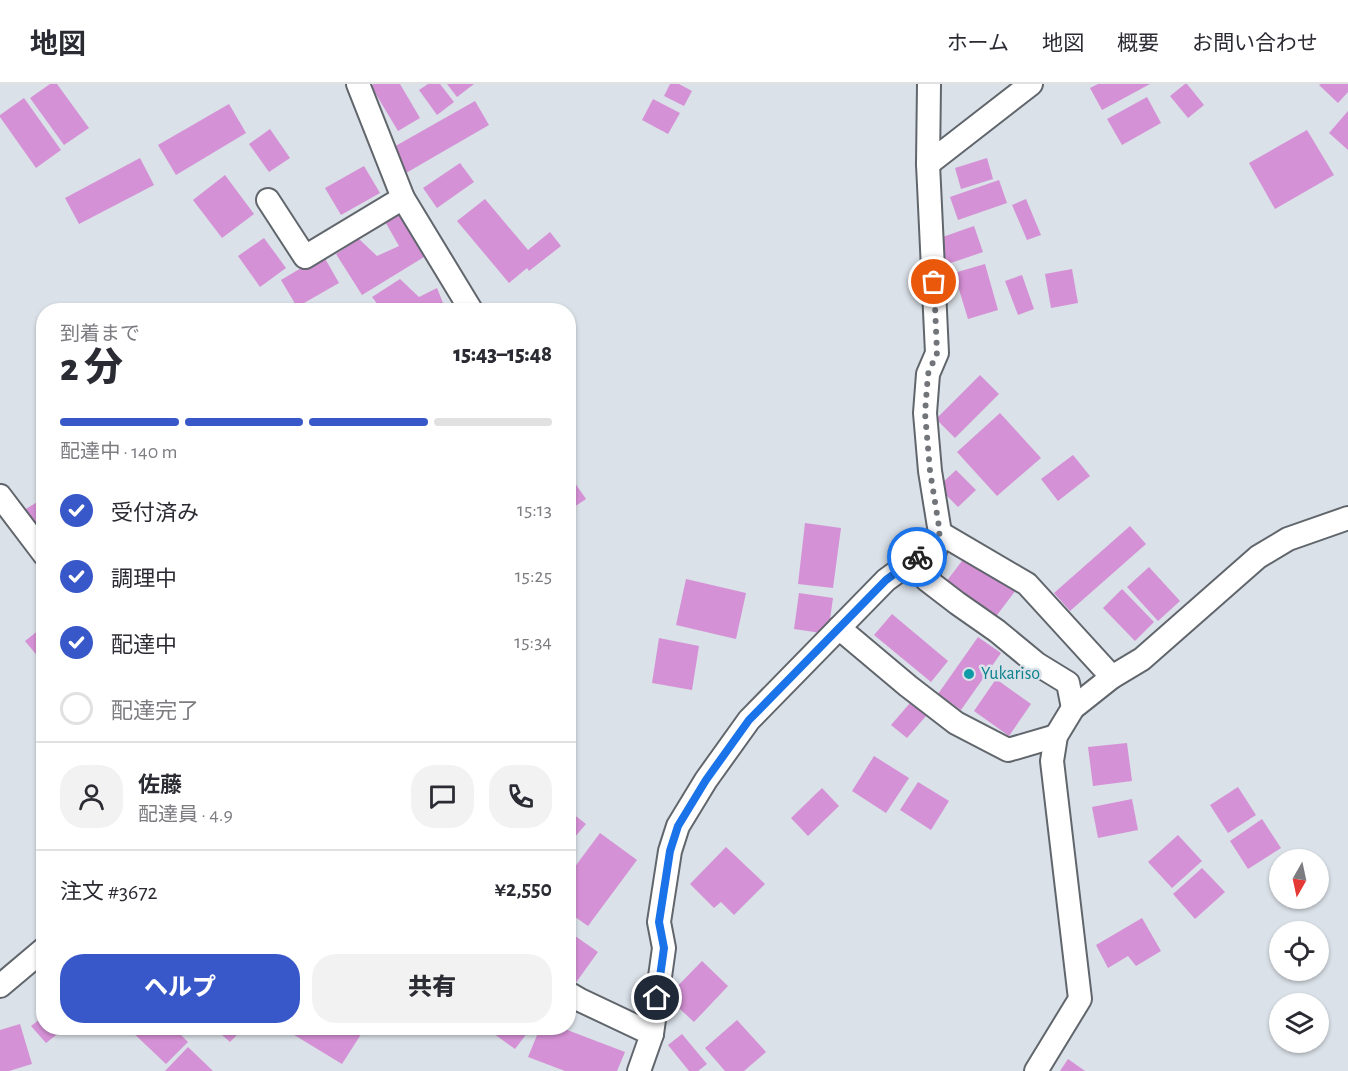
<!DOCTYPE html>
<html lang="ja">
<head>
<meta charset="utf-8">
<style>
	:root { --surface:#fff; --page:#f2f2f3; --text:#2b2b33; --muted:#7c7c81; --line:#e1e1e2; --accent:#3857c8 }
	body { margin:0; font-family:"Alegreya Sans","Noto Sans JP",sans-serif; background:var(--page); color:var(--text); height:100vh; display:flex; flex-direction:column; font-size:22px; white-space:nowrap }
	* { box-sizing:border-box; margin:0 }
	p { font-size:20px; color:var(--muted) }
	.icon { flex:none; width:33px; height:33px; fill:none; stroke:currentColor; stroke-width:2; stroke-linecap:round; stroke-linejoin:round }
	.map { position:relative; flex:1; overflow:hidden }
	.side { position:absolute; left:36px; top:219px; width:540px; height:732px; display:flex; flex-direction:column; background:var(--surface); border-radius:24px; box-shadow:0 2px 4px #0004 }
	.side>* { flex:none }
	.needle { width:39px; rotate:189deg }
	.tools { position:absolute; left:1269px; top:765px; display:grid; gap:12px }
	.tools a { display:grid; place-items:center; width:60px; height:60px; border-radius:50%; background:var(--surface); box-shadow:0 2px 4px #0004; font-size:30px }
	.pin { position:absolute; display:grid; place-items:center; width:51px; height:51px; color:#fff; margin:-26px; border:3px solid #fff; border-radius:50%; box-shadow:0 2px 6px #0007 }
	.courier { position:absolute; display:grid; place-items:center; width:60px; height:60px; margin:-30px; border:4px solid #1a73e8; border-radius:50%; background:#fff; color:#222; box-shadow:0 2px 8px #0007 }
	.summary em { font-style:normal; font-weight:800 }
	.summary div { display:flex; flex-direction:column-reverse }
	.summary { display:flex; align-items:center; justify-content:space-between; height:102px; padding:0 24px }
	h1 { font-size:39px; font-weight:800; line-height:45px }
	.bar { display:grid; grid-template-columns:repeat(4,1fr); gap:9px 6px; align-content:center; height:72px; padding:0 24px }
	.bar i { height:8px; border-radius:4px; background:var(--line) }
	.bar .current { background:var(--accent) }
	.bar p { grid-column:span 4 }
	.line { display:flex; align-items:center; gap:15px; padding:0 24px; border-top:2px solid var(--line) }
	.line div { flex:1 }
	.round { display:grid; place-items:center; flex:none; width:63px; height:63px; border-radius:24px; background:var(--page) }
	ol { padding:0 24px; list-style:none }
	li { display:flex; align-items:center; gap:18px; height:66px }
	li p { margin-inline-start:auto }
	li .icon { padding:6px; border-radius:50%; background:var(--accent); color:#fff; stroke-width:4 }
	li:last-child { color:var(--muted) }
	li i { width:33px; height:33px; border:3px solid var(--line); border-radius:50% }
	.button { display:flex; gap:12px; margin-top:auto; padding:12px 24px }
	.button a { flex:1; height:69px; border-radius:24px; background:var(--accent); color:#fff; font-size:24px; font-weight:800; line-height:69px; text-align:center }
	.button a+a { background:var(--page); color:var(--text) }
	header { display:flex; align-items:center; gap:36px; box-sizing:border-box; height:84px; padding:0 30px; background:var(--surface); border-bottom:2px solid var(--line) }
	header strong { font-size:28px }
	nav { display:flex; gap:33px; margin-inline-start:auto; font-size:21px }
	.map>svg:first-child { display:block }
	.building { fill:#d591d6 }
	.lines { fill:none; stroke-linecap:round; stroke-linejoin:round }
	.minor-casing { stroke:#60666c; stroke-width:26 }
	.minor { stroke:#fff; stroke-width:22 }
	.done { stroke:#71757a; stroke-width:6; stroke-dasharray:0 10.8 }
	.route { stroke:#1a73e8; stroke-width:8 }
	.culture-dot { fill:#0f9aa8; stroke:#dae1e8; stroke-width:2 }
	.labels { text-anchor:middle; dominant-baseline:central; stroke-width:5; stroke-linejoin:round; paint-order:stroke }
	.culture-label { font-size:18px; fill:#0d838f; stroke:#dae1e8; text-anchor:start }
</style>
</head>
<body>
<header>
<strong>地図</strong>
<nav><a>ホーム</a><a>地図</a><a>概要</a><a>お問い合わせ</a></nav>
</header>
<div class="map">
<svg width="1348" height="987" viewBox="0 0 1348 987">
	<rect width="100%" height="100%" fill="#dae1e8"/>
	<g class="building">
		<path d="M50,0H57L89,44L64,61L30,14Z"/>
		<path d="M374,0H400L420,34L398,47L371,2Z"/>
		<path d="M428,0H440L454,18L437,31L419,6Z"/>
		<path d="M447,0H474L457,13Z"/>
		<path d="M670,0H679L692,7L684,22L664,12Z"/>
		<path d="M1098,0H1150L1102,26L1090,4Z"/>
		<path d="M1185,0H1187L1204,21L1188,34L1170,12Z"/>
		<path d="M1321,0H1348V8L1338,19L1319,1Z"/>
		<path d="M1147,13L1161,39L1122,61L1107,35Z"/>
		<path d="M24,14L61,66L36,84L0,33V31Z"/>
		<path d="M653,15L680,29L668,50L642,36Z"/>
		<path d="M475,17L489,41L406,89L392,64Z"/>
		<path d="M229,20L246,49L176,91L158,61Z"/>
		<path d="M1348,27V66L1329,49Z"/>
		<path d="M270,45L290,74L269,88L249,60Z"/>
		<path d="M1307,46L1334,91L1275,125L1249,79Z"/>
		<path d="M140,74L154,101L79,140L65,114Z"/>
		<path d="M987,74L993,95L961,105L955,84Z"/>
		<path d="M460,79L474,98L437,124L423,104Z"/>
		<path d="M364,82L380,109L341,131L325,104Z"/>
		<path d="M225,91L254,130L222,154L193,116Z"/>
		<path d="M999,96L1007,119L958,136L950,113Z"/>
		<path d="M485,115L528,166L550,148L561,162L529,187L527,184L509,199L457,137Z"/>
		<path d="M1026,115L1041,151L1027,156L1012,121Z"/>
		<path d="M402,128L429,170L362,211L336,170L359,155L377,172L399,162L383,134Z"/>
		<path d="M974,142L983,168L945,181L937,155Z"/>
		<path d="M264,154L286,184L260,203L238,172Z"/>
		<path d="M323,171L339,199L297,223L281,196Z"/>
		<path d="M985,180L998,226L968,235L954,189Z"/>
		<path d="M1072,185L1078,219L1051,224L1045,190Z"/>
		<path d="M1022,191L1034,225L1018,231L1005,197Z"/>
		<path d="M400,195L419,213L437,204L445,224L441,226H382L372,213Z"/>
		<path d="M980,291L999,310L955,354L936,335Z"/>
		<path d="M1000,329L1041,374L997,412L957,368Z"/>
		<path d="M1073,371L1090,392L1058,417L1041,395Z"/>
		<path d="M956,386L976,406L958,423L938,403Z"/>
		<path d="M568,389L586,415L568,427Z"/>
		<path d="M44,414V467L19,429Z"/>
		<path d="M805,439L841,444L833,504L798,500Z"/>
		<path d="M1130,442L1146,460L1070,527L1054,509Z"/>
		<path d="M968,469L1016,506L994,535L946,498Z"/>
		<path d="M1149,483L1180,517L1158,537L1127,503Z"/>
		<path d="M686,495L746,509L736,555L676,541Z"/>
		<path d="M1122,505L1154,538L1135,557L1103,524Z"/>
		<path d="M799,509L833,514L828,550L794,545Z"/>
		<path d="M892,530L948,577L931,598L874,551Z"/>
		<path d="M44,542V580L25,557Z"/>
		<path d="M978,553L1001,569L961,626L938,610Z"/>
		<path d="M659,554L699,562L692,606L652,599Z"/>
		<path d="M996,595L1031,620L1009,652L974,627Z"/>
		<path d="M910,619L926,632L907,654L891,641Z"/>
		<path d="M1127,659L1132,697L1093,702L1088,663Z"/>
		<path d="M874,672L909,694L886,729L852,707Z"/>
		<path d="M918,698L949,717L931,746L900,726Z"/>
		<path d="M1238,703L1256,731L1228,749L1210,721Z"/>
		<path d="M822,704L839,722L808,752L791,734Z"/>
		<path d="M1132,715L1138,746L1098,754L1092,723Z"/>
		<path d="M568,726L586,740L568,761Z"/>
		<path d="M1262,735L1281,764L1248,785L1230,757Z"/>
		<path d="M600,749L637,776L588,842L568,828V792Z"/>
		<path d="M1178,751L1202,777L1172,804L1148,778Z"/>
		<path d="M726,763L765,800L734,831L721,818L714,824L690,800Z"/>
		<path d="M1202,784L1225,808L1195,835L1173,810Z"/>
		<path d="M1142,834L1161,867L1136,882L1128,872L1108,884L1096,861Z"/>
		<path d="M568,847L598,868L572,904L568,901Z"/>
		<path d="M702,877L728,902L694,938L667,913Z"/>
		<path d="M44,932V944H63L64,945L46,959L31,942Z"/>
		<path d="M737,936L766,968L744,987H725L705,964Z"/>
		<path d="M20,940L32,980L9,987H0V946Z"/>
		<path d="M128,944H174L188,958L166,980Z"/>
		<path d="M214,944H244L230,958Z"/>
		<path d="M288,944H365L342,980L286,946Z"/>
		<path d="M486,944H531L515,965Z"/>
		<path d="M540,944H562L625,968L617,987H565L528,973Z"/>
		<path d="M682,950L707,980L698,987H689L668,961Z"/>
		<path d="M188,963L213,987H165Z"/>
		<path d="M1068,975L1085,987H1060Z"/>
	</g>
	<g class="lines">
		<g class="minor-casing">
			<g id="minor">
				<path d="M358,0L403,114L471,226"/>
				<path d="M929,0L928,80L937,269L928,290L925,329L930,387L940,449L927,496L957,519L997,547L1037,580L1068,599L1073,624"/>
				<path d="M928,80L1031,0"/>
				<path d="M268,116L305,173L403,114"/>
				<path d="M0,412L44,470"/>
				<path d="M940,449L1027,500L1112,593L1073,624L1056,652L1052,677L1080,915L1036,987"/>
				<path d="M839,544L908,602L956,639L1008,666L1056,652"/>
				<path d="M1112,593L1142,575L1258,473L1288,455L1348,434"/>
				<path d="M0,902L44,865"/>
				<path d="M568,909L580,916L652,950"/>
				<path d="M639,987L652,950L664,864L659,838L670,767L678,742L706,696L749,636L886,496L923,469L939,451"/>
			</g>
		</g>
		<use href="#minor" class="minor"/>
	</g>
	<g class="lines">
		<path class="done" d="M917,473L923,469L940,449L930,387L925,329L928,290L937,269L934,198"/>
		<path class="route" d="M657,914L664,864L659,838L670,767L678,742L706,696L749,636L886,496L917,473"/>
	</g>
	<circle class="culture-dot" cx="969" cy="590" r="6"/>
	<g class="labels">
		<g class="culture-label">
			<text x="981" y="590">Yukariso</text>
		</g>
	</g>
</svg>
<div class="tools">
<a><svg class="needle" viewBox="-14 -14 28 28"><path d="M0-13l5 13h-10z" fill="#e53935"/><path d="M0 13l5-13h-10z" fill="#7c7c81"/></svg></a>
<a><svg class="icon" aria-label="locate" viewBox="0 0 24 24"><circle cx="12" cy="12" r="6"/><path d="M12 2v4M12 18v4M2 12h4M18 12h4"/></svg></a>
<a><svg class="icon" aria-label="layers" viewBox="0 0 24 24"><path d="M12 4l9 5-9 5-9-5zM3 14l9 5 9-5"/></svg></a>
</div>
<div class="pin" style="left:934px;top:198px;background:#ea580c"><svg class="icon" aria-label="bag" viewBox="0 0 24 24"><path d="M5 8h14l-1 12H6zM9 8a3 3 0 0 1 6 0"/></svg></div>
<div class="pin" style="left:657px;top:914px;background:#1f2937"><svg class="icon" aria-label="home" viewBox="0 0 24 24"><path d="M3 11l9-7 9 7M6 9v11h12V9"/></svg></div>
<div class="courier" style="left:917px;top:473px"><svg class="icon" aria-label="bike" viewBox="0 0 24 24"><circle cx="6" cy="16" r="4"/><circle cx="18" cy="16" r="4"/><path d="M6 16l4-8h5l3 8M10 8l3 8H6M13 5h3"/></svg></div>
<section class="side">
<div class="summary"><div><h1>2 分</h1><p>到着まで</p></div><em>15:43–15:48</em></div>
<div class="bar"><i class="current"></i><i class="current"></i><i class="current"></i><i></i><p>配達中 · 140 m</p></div>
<ol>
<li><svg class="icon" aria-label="check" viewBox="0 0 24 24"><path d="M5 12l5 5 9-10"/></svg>受付済み<p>15:13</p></li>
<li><svg class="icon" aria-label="check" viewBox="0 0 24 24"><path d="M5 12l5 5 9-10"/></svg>調理中<p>15:25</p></li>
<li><svg class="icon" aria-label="check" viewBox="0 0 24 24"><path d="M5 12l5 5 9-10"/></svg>配達中<p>15:34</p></li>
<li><i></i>配達完了</li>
</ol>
<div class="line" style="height:108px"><a class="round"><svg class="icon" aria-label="person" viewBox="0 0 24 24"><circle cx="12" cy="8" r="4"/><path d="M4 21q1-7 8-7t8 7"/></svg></a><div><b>佐藤</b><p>配達員 · 4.9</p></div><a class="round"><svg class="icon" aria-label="chat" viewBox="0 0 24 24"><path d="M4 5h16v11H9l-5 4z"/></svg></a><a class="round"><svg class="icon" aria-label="phone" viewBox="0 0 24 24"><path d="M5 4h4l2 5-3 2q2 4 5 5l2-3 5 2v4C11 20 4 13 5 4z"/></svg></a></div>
<div class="line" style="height:78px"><div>注文 #3672</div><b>¥2,550</b></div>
<div class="button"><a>ヘルプ</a><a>共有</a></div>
</section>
</div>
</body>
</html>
